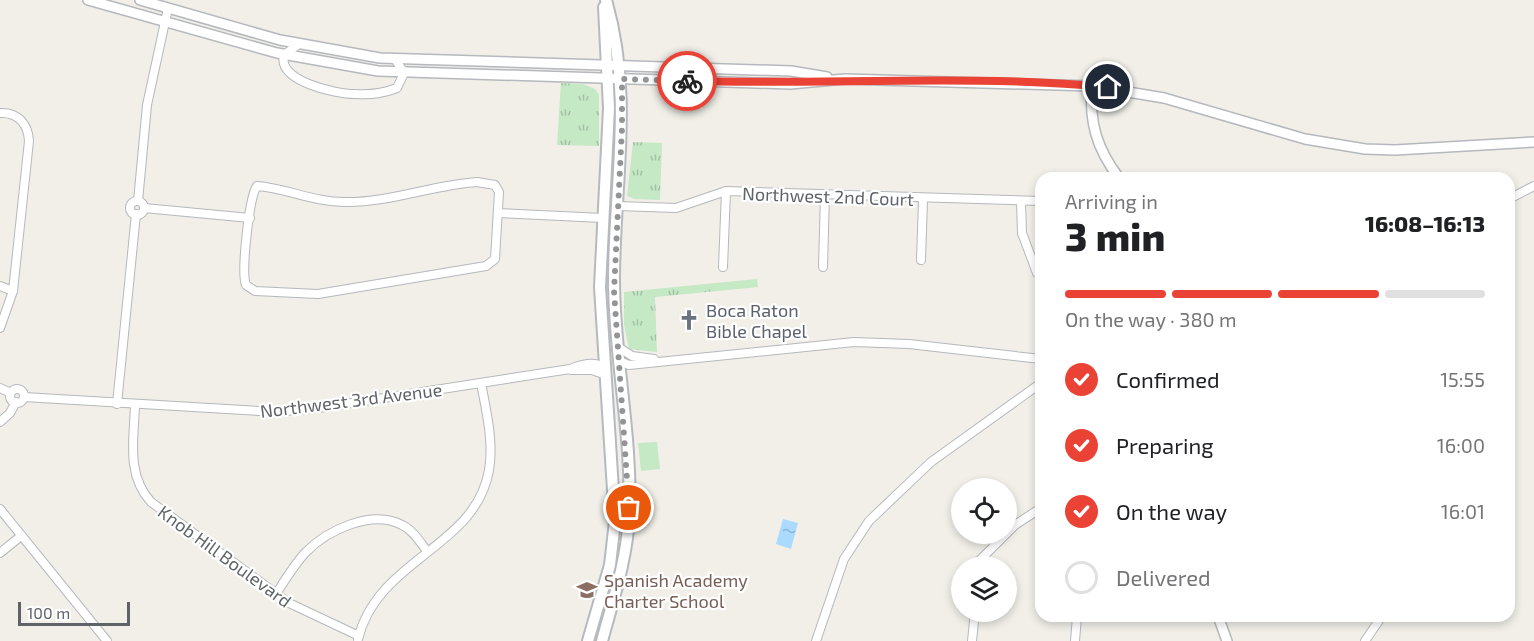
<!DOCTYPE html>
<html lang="en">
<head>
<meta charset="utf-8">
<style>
	:root { --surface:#fff; --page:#f2f2f2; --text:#202124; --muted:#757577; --line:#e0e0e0; --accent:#ea4335 }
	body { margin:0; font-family:"Exo 2",sans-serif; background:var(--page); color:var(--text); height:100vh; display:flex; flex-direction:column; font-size:22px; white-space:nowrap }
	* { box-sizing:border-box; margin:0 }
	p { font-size:20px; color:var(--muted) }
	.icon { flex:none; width:33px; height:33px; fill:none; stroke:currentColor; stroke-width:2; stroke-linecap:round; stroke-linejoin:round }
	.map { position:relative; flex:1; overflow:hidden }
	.drawer { position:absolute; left:1035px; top:172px; width:480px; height:450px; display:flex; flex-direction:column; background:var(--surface); border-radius:18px; box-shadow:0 3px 9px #0003 }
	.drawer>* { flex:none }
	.tools { position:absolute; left:951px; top:478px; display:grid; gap:12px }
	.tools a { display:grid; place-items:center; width:66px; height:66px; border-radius:50%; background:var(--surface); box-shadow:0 3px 9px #0003; font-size:30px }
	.scale { position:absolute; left:18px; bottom:15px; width:112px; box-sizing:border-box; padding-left:6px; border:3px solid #5f6368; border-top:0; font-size:16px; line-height:21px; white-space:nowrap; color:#5f6368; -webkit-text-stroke:4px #fff; paint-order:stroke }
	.pin { position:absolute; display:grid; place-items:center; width:51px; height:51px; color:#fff; margin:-26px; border:3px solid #fff; border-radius:50%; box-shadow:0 2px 6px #0007 }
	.courier { position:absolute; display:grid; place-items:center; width:60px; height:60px; margin:-30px; border:4px solid #ea4335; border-radius:50%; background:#fff; color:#222; box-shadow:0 2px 8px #0007 }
	.headline em { font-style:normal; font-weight:800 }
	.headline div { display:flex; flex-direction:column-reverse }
	.headline { display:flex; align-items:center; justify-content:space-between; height:102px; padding:0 30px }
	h1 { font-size:39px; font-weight:800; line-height:45px }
	.bar { display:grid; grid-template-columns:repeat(4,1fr); gap:9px 6px; align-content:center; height:72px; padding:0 30px }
	.bar i { height:8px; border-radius:4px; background:var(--line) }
	.bar .on { background:var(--accent) }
	.bar p { grid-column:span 4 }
	ol { padding:0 30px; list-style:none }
	li { display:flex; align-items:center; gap:18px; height:66px }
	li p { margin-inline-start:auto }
	li .icon { padding:6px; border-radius:50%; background:var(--accent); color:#fff; stroke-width:4 }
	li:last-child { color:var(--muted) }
	li i { width:33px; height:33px; border:3px solid var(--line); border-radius:50% }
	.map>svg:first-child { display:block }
	.grass { fill:url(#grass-tufts) }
	.pitch { fill:#c5e8c5 }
	.water { fill:url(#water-ripples) }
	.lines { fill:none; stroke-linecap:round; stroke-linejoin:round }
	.minor-casing { stroke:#b5b8bc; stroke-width:10 }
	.tertiary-casing { stroke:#b5b8bc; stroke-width:12 }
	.secondary-casing { stroke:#b6babf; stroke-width:14 }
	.minor { stroke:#fff; stroke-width:8 }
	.tertiary { stroke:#fff; stroke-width:9 }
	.secondary { stroke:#fff; stroke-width:10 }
	.done { stroke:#929495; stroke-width:6; stroke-dasharray:0 10.8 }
	.route { stroke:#ea4335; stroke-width:8 }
	.labels { text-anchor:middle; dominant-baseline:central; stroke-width:4.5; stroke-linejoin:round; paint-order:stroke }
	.street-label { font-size:18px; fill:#5f6368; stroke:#fff }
	.worship-label { font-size:18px; fill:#5b616d; stroke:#fff; text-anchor:start }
	.education-label { font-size:18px; fill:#785e54; stroke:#fff; text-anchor:start }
</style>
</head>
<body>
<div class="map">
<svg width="1534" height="641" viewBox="0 0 1534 641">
	<defs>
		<pattern id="grass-tufts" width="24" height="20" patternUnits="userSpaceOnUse" patternTransform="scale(1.5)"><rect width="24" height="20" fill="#c5e8c5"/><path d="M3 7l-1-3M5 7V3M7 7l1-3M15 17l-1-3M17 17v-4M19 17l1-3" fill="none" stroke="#a3c0a4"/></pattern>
		<pattern id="water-ripples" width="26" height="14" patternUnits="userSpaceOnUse" patternTransform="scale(1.5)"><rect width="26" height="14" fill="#aadaff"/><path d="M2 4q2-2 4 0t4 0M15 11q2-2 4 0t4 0" fill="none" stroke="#8eb4d2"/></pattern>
	</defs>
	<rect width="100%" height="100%" fill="#f1efe8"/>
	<g class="grass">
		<path d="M561,83L583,84L595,89L599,95V146L557,145Z"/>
		<path d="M633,142L662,143L660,200L634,199L627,196Z"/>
		<path d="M757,279L758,287L655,297L657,352L629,349L624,325V292Z"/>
	</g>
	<path class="pitch" d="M657,442L660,469L641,471L638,443Z"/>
	<path class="water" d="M783,519L798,523L791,549L776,544Z"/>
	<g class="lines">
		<g class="minor-casing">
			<g id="minor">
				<path d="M299,44L284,55C277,81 335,94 355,94C368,95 384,93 397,88L404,73L395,59"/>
				<path d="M0,113C18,112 28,124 29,141L13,291L0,328"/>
				<path d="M477,182L495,185L499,192L495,259L486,266L318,294L255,291L246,285C241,272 249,197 257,186C286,188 313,202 344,202C389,203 432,185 477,182Z"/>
				<path d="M1509,199L1534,186"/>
				<path d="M138,201L147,105L168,8"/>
				<path d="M1021,201L1022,233L1037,273"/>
				<circle cx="137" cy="208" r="7"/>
				<path d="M618,206L676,208L726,191L1041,201"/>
				<path d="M144,208L250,218"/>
				<path d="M498,213L603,218"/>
				<path d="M921,260L923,200"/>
				<path d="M723,267L726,191"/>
				<path d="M823,267L825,194"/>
				<path d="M0,286L13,291"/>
				<path d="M618,347L632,356L654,359"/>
				<path d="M619,361L629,365L854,342L909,344L1041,359"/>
				<path d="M571,370H592L606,375"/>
				<path d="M0,388L11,393"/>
				<circle cx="17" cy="396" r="7"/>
				<path d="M24,397L276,412L326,407L570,369C582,364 593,361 605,367"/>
				<path d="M117,404L136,214"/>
				<path d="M135,405C134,439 126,475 151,502L289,603L359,636"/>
				<path d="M0,422L10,413L16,402"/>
				<path d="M0,509L107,641"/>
				<path d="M0,553L21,536"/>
				<path d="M976,567L977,563L1015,525L1041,508"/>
				<path d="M276,594C285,580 294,565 305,553C327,530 372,509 402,525C413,530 420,542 427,551"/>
				<path d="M358,639C378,558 476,548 489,470C494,442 486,410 481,383"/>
				<path d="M816,641L844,559L869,521L931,462L1041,383"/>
				<path d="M972,641L975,612"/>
				<path d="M1075,641L1077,616"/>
				<path d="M1365,641L1382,616"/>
			</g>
		</g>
		<g class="tertiary-casing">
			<g id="tertiary">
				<path d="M88,0L277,53L378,71L790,84L845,79L1092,86L1164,98L1305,139L1365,149L1395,150L1534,142"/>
				<path d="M140,0L280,40L380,58L791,71L827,77"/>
				<path d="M1092,86C1089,123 1097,149 1119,178"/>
				<path d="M1218,616L1227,641"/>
			</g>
		</g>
		<g class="secondary-casing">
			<g id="secondary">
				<path d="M588,641L610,565L615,521L600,287L609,108L604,7"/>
				<path d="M602,641C613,600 627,559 629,517C633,438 614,359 614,280C614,183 634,96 606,0"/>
			</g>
		</g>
		<use href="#minor" class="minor"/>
		<use href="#tertiary" class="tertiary"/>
		<use href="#secondary" class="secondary"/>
	</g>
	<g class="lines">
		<path class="done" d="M629,508L614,291L622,128V79L687,81"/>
		<path class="route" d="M687,81C827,85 968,74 1108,87"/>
	</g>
	<defs>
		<g id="church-bare" transform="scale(1.62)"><path d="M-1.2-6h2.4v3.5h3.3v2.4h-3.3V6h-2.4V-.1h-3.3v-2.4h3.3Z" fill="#6b7280" stroke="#fff" stroke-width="2.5" paint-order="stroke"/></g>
		<g id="school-bare" transform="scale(1.62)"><path d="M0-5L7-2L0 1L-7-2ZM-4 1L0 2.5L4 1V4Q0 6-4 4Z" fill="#8d6e63" stroke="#fff" stroke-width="2.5" paint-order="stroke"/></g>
	</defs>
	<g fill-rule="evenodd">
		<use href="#church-bare" x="689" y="320"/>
		<use href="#school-bare" x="587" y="590"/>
	</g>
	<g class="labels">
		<g class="street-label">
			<text transform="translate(828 196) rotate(2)">Northwest 2nd Court</text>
			<text transform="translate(351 400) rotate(-7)">Northwest 3rd Avenue</text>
			<text transform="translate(225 556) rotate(36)">Knob Hill Boulevard</text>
		</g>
		<g class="worship-label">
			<text x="706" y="310">Boca Raton<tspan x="706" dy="21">Bible Chapel</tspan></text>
		</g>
		<g class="education-label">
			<text x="604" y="580">Spanish Academy<tspan x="604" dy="21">Charter School</tspan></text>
		</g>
	</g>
</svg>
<div class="tools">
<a><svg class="icon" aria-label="locate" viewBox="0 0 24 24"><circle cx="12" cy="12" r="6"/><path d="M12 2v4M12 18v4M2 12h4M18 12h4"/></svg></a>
<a><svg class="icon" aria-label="layers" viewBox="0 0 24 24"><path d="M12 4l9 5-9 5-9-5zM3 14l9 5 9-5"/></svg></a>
</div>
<div class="scale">100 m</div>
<div class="pin" style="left:629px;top:508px;background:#ea580c"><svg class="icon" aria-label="bag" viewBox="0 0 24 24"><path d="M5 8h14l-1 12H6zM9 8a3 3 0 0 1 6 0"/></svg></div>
<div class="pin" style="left:1108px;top:87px;background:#1f2937"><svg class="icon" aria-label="home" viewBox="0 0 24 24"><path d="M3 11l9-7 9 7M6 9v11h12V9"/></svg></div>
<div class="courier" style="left:687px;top:81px"><svg class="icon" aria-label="bike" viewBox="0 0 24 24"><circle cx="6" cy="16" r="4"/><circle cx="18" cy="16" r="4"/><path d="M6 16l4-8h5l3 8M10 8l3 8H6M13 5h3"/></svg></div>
<section class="drawer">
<div class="headline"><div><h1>3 min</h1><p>Arriving in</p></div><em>16:08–16:13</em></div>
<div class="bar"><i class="on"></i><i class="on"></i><i class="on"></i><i></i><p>On the way · 380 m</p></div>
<ol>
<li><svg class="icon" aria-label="check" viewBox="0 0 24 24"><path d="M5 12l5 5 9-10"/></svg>Confirmed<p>15:55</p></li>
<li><svg class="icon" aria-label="check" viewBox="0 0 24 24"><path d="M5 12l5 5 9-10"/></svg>Preparing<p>16:00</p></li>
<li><svg class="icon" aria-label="check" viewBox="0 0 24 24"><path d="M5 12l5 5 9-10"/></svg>On the way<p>16:01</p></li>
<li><i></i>Delivered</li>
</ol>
</section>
</div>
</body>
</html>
